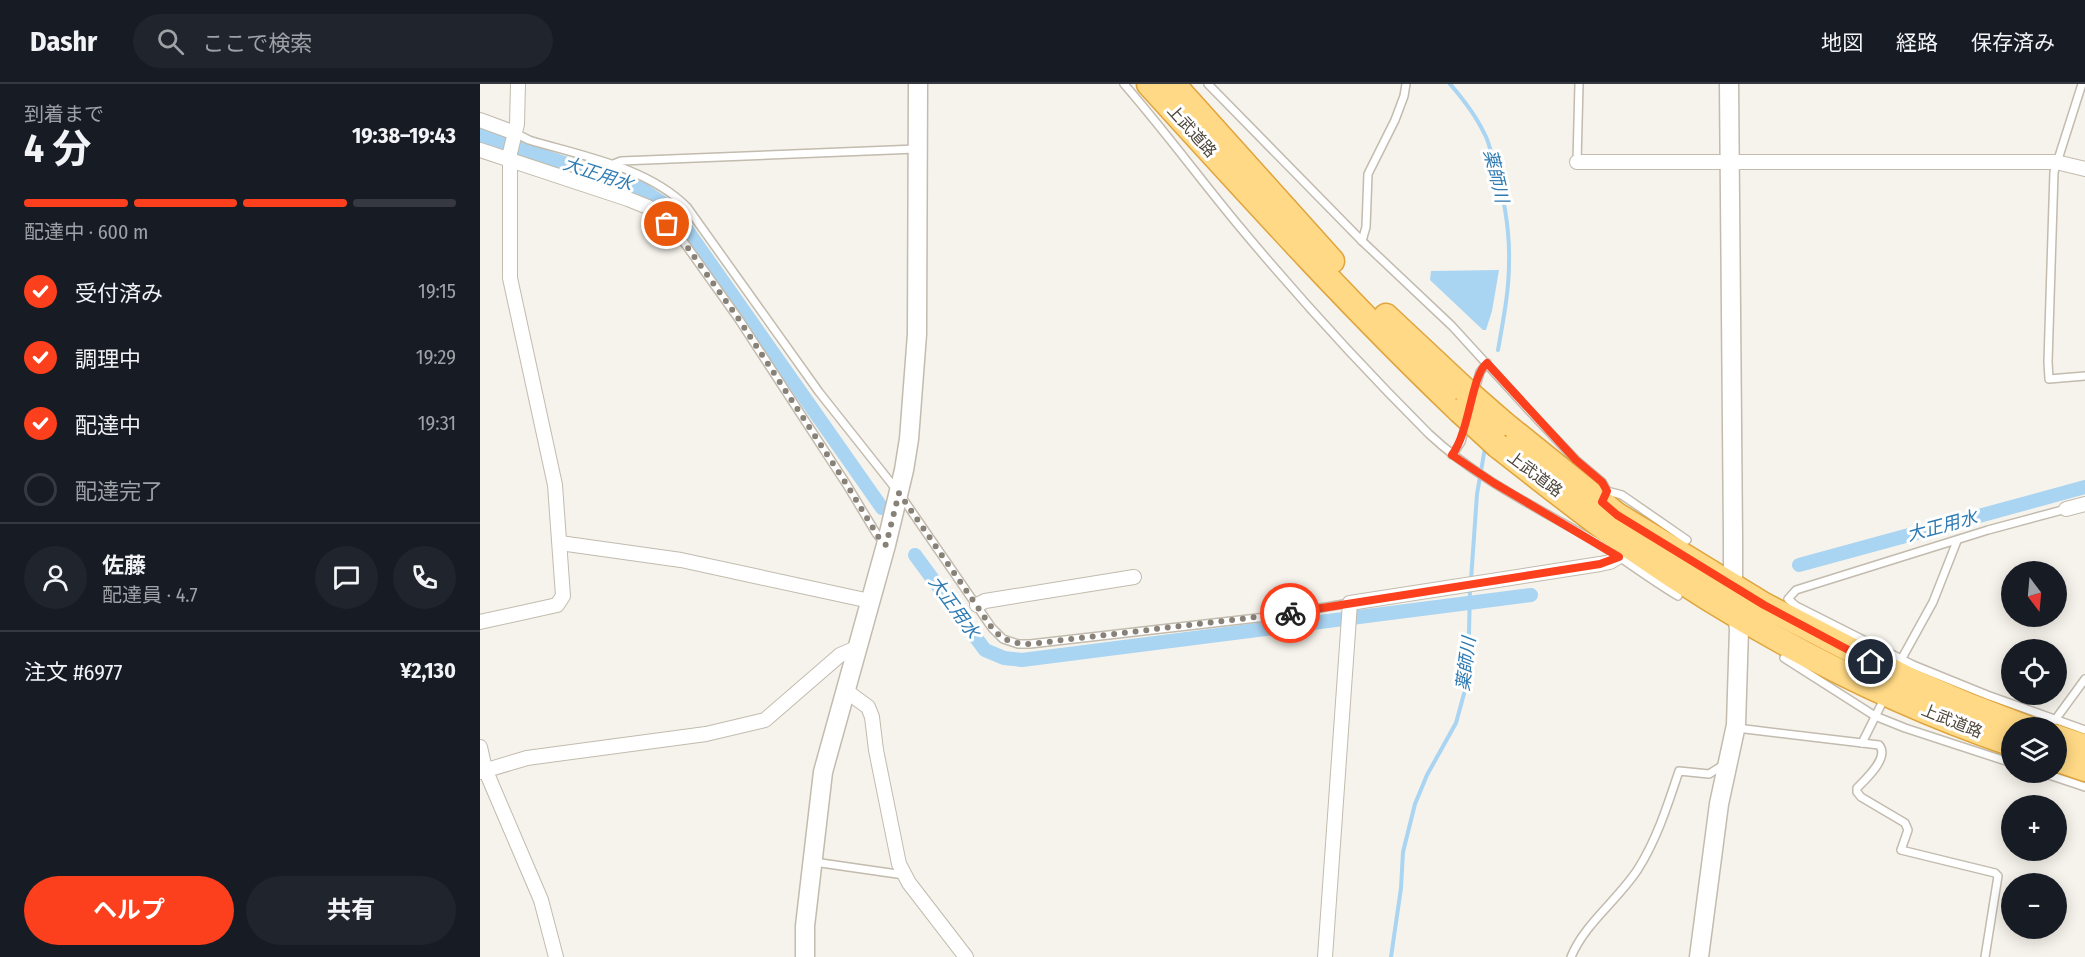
<!DOCTYPE html>
<html lang="ja">
<head>
<meta charset="utf-8">
<style>
	:root { --surface:#171b24; --page:#20242c; --text:#f1f3f6; --muted:#9ea1a6; --line:#363941; --accent:#fc3f1d }
	body { margin:0; font-family:"Fira Sans Condensed","Noto Sans JP",sans-serif; background:var(--page); color:var(--text); height:100vh; display:flex; flex-direction:column; font-size:22px; white-space:nowrap }
	* { box-sizing:border-box; margin:0 }
	p { font-size:20px; color:var(--muted) }
	.icon { flex:none; width:33px; height:33px; fill:none; stroke:currentColor; stroke-width:2; stroke-linecap:round; stroke-linejoin:round }
	.map { position:relative; flex:1; overflow:hidden }
	.side { display:flex; flex-direction:column; background:var(--surface); width:480px }
	.side>* { flex:none }
	.needle { width:39px; rotate:164deg }
	.buttons { position:absolute; left:1521px; top:477px; display:grid; gap:12px }
	.buttons a { display:grid; place-items:center; width:66px; height:66px; border-radius:50%; background:var(--surface); box-shadow:0 3px 15px #0003; font-size:30px }
	.pin { position:absolute; display:grid; place-items:center; width:51px; height:51px; color:#fff; margin:-26px; border:3px solid #fff; border-radius:50%; box-shadow:0 2px 6px #0007 }
	.courier { position:absolute; display:grid; place-items:center; width:60px; height:60px; margin:-30px; border:4px solid #fc3f1d; border-radius:50%; background:#fff; color:#222; box-shadow:0 2px 8px #0007 }
	.summary em { font-style:normal; font-weight:700 }
	.summary div { display:flex; flex-direction:column-reverse }
	.summary { display:flex; align-items:center; justify-content:space-between; height:102px; padding:0 24px }
	h1 { font-size:39px; font-weight:700; line-height:45px }
	.bar { display:grid; grid-template-columns:repeat(4,1fr); gap:9px 6px; align-content:center; height:72px; padding:0 24px }
	.bar i { height:8px; border-radius:4px; background:var(--line) }
	.bar .on { background:var(--accent) }
	.bar p { grid-column:span 4 }
	.line { display:flex; align-items:center; gap:15px; padding:0 24px; border-top:2px solid var(--line) }
	.line div { flex:1 }
	.round { display:grid; place-items:center; flex:none; width:63px; height:63px; border-radius:32px; background:var(--page) }
	ol { padding:0 24px; list-style:none }
	li { display:flex; align-items:center; gap:18px; height:66px }
	li p { margin-inline-start:auto }
	li .icon { padding:6px; border-radius:50%; background:var(--accent); color:#fff; stroke-width:4 }
	li:last-child { color:var(--muted) }
	li i { width:33px; height:33px; border:3px solid var(--line); border-radius:50% }
	.action { display:flex; gap:12px; margin-top:auto; padding:12px 24px }
	.action a { flex:1; height:69px; border-radius:36px; background:var(--accent); color:#fff; font-size:24px; font-weight:700; line-height:69px; text-align:center }
	.action a+a { background:var(--page); color:var(--text) }
	header { display:flex; align-items:center; gap:36px; box-sizing:border-box; height:84px; padding:0 30px; background:var(--surface); border-bottom:2px solid var(--line) }
	header strong { font-size:28px }
	nav { display:flex; gap:33px; margin-inline-start:auto; font-size:21px }
	.search { width:420px; height:54px; background:var(--page); display:flex; align-items:center; gap:15px; box-sizing:border-box; padding:0 21px; border-radius:33px; color:var(--muted); font-size:22px }
	main { display:flex; flex:1; min-height:0 }
	.map>svg:first-child { display:block }
	.water { fill:#a9d4f2 }
	.lines { fill:none; stroke-linecap:round; stroke-linejoin:round }
	.stream { stroke:#a9d4f2; stroke-width:4 }
	.canal { stroke:#a9d4f2; stroke-width:14 }
	.service-casing { stroke:#c2bbae; stroke-width:10 }
	.minor-casing { stroke:#c2bbae; stroke-width:16 }
	.tertiary-casing { stroke:#c2bbae; stroke-width:21 }
	.trunk-casing { stroke:#e0a43c; stroke-width:27 }
	.service { stroke:#fff; stroke-width:7 }
	.minor { stroke:#fff; stroke-width:14 }
	.tertiary { stroke:#fff; stroke-width:18 }
	.trunk { stroke:#ffd985; stroke-width:24 }
	.trunk-bridge-casing { stroke:#e0a43c; stroke-width:27; stroke-linecap:butt }
	.trunk-bridge { stroke:#ffd985; stroke-width:24 }
	.done { stroke:#878178; stroke-width:6; stroke-dasharray:0 10.8 }
	.route { stroke:#fc3f1d; stroke-width:8 }
	.labels { text-anchor:middle; dominant-baseline:central; stroke-width:6; stroke-linejoin:round; paint-order:stroke }
	.street-label { font-size:16px; fill:#4b4439; stroke:#fff }
	.water-label { font-size:18px; font-style:italic; fill:#2e7ab2; stroke:#fff }
</style>
</head>
<body>
<header>
<strong>Dashr</strong>
<div class="search"><svg class="icon" aria-label="search" viewBox="0 0 24 24"><circle cx="10" cy="10" r="6"/><path d="M15 15l6 6"/></svg>ここで検索</div>
<nav><a>地図</a><a>経路</a><a>保存済み</a></nav>
</header>
<main>
<section class="side">
<div class="summary"><div><h1>4 分</h1><p>到着まで</p></div><em>19:38–19:43</em></div>
<div class="bar"><i class="on"></i><i class="on"></i><i class="on"></i><i></i><p>配達中 · 600 m</p></div>
<ol>
<li><svg class="icon" aria-label="check" viewBox="0 0 24 24"><path d="M5 12l5 5 9-10"/></svg>受付済み<p>19:15</p></li>
<li><svg class="icon" aria-label="check" viewBox="0 0 24 24"><path d="M5 12l5 5 9-10"/></svg>調理中<p>19:29</p></li>
<li><svg class="icon" aria-label="check" viewBox="0 0 24 24"><path d="M5 12l5 5 9-10"/></svg>配達中<p>19:31</p></li>
<li><i></i>配達完了</li>
</ol>
<div class="line" style="height:108px"><a class="round"><svg class="icon" aria-label="person" viewBox="0 0 24 24"><circle cx="12" cy="8" r="4"/><path d="M4 21q1-7 8-7t8 7"/></svg></a><div><b>佐藤</b><p>配達員 · 4.7</p></div><a class="round"><svg class="icon" aria-label="chat" viewBox="0 0 24 24"><path d="M4 5h16v11H9l-5 4z"/></svg></a><a class="round"><svg class="icon" aria-label="phone" viewBox="0 0 24 24"><path d="M5 4h4l2 5-3 2q2 4 5 5l2-3 5 2v4C11 20 4 13 5 4z"/></svg></a></div>
<div class="line" style="height:78px"><div>注文 #6977</div><b>¥2,130</b></div>
<div class="action"><a>ヘルプ</a><a>共有</a></div>
</section>
<div class="map">
<svg width="1605" height="873" viewBox="0 0 1605 873">
	<rect width="100%" height="100%" fill="#f6f3ec"/>
	<path class="water" d="M1019,186L1012,227L1006,246H1003L950,196L951,187Z"/>
	<g class="lines">
		<g class="stream">
			<path d="M970,0C983,15 995,30 1004,49C1009,57 1010,66 1013,75C1023,108 1030,144 1029,179C1029,208 1023,237 1018,266"/>
			<path d="M991,496L997,410L1005,364"/>
			<path d="M911,873L921,804L923,768L935,720L947,691L976,639L988,595L990,504"/>
		</g>
		<g class="canal">
			<path d="M0,51L162,105L184,120L207,146L402,424"/>
			<path d="M435,471L505,566L524,574L542,576L1051,511"/>
			<path d="M1319,481L1605,403"/>
		</g>
		<g class="service-casing">
			<g id="service">
				<path d="M644,0C684,46 720,95 759,142C819,214 883,284 949,350C998,396 1060,425 1118,459C1145,476 1171,496 1198,512"/>
				<path d="M728,0L882,157L972,242L1056,334L1096,376L1122,398L1127,407L1124,415"/>
				<path d="M1602,0L1574,88L1568,278L1569,295L1605,292"/>
				<path d="M35,49L49,56C102,72 167,83 207,123L339,308L419,409L512,544L523,555L538,560H550L786,533L870,519"/>
				<path d="M1097,78L1099,0"/>
				<path d="M131,81L141,77L436,65"/>
				<path d="M187,140L198,150L258,234L367,401L396,449L405,460"/>
				<path d="M882,157L886,143L888,90L915,36L924,12L926,0"/>
				<path d="M994,309L1000,288L1007,279"/>
				<path d="M972,371L981,358L986,340"/>
				<path d="M1127,407L1142,411L1207,456"/>
				<path d="M1586,425L1508,446L1316,506L1308,515L1316,522L1433,581L1507,611L1605,646"/>
				<path d="M1304,574L1395,632L1425,644L1532,679"/>
				<path d="M1421,576L1453,518L1477,457"/>
				<path d="M1575,636L1605,595"/>
				<path d="M1256,641L1265,645L1399,661C1410,673 1386,695 1377,704V708L1381,713L1425,739L1428,746L1421,766L1515,789L1518,792L1505,873"/>
				<path d="M1382,659L1402,619"/>
				<path d="M1560,688L1605,703"/>
				<path d="M334,778L424,791"/>
				<path d="M1091,873C1105,839 1138,816 1158,785C1177,755 1188,720 1199,687L1229,690L1245,680"/>
			</g>
		</g>
		<g class="minor-casing">
			<g id="minor">
				<path d="M0,36L35,49"/>
				<path d="M0,66L148,115L168,123L187,140"/>
				<path d="M1097,78H1576L1605,85"/>
				<path d="M1586,425L1605,420"/>
				<path d="M80,459L201,476L390,517"/>
				<path d="M497,521L505,517L654,493"/>
				<path d="M0,538L77,521L83,512L75,401L30,194V69L37,40L38,0"/>
				<path d="M365,606L388,623L392,633L396,666L419,780L429,799L486,873"/>
				<path d="M0,663L5,685L61,816L76,873"/>
				<path d="M0,688L47,674L226,650L285,636L360,571L376,564"/>
				<path d="M845,873L870,519L1120,480L1130,478L1153,464"/>
			</g>
		</g>
		<g class="tertiary-casing">
			<g id="tertiary">
				<path d="M325,873V842L343,688L406,461L424,386L429,355L437,250L438,0"/>
				<path d="M1219,873L1239,720L1256,641L1259,545L1253,503V455L1249,0"/>
			</g>
		</g>
		<g class="trunk-casing">
			<g id="trunk">
				<path d="M669,0C770,111 871,223 980,327"/>
				<path d="M693,0L852,177"/>
				<path d="M906,232L984,305"/>
				<path d="M1023,339L1137,431L1284,521L1427,595L1490,622L1547,644"/>
				<path d="M1018,362C1062,396 1106,432 1152,464C1268,545 1398,614 1532,660"/>
				<path d="M1576,653L1605,663"/>
				<path d="M1576,675L1605,685"/>
			</g>
		</g>
		<use href="#service" class="service"/>
		<use href="#minor" class="minor"/>
		<use href="#tertiary" class="tertiary"/>
		<use href="#trunk" class="trunk"/>
		<g class="trunk-bridge-casing">
			<g id="trunk-bridge">
				<path d="M984,305L1023,339"/>
				<path d="M980,327L1018,362"/>
			</g>
		</g>
		<use href="#trunk-bridge" class="trunk-bridge"/>
	</g>
	<g class="lines">
		<path class="done" d="M187,140L198,150L258,234L367,401L399,454L406,461L419,409L512,544C523,557 534,560 550,560L810,529"/>
		<path class="route" d="M810,529L1120,480L1139,473L1014,399L972,371C990,347 991,292 1007,279L1096,376L1122,398L1127,407L1122,418L1137,431L1284,521L1391,578"/>
	</g>
	<g class="labels">
		<g class="street-label">
			<text transform="translate(712 47) rotate(48)">上武道路</text>
			<text transform="translate(1055 390) rotate(37)">上武道路</text>
			<text transform="translate(1472 637) rotate(22)">上武道路</text>
		</g>
		<g class="water-label">
			<text transform="translate(118 90) rotate(18)">大正用水</text>
			<text transform="translate(1016 92) rotate(76)">薬師川</text>
			<text transform="translate(1462 442) rotate(-15)">大正用水</text>
			<text transform="translate(474 523) rotate(54)">大正用水</text>
			<text transform="translate(986 580) rotate(-83)">薬師川</text>
		</g>
	</g>
</svg>
<div class="buttons">
<a><svg class="needle" viewBox="-14 -14 28 28"><path d="M0-13l5 13h-10z" fill="#e53935"/><path d="M0 13l5-13h-10z" fill="#9ea1a6"/></svg></a>
<a><svg class="icon" aria-label="locate" viewBox="0 0 24 24"><circle cx="12" cy="12" r="6"/><path d="M12 2v4M12 18v4M2 12h4M18 12h4"/></svg></a>
<a><svg class="icon" aria-label="layers" viewBox="0 0 24 24"><path d="M12 4l9 5-9 5-9-5zM3 14l9 5 9-5"/></svg></a>
<a>+</a>
<a>−</a>
</div>
<div class="pin" style="left:187px;top:140px;background:#ea580c"><svg class="icon" aria-label="bag" viewBox="0 0 24 24"><path d="M5 8h14l-1 12H6zM9 8a3 3 0 0 1 6 0"/></svg></div>
<div class="pin" style="left:1391px;top:578px;background:#1f2937"><svg class="icon" aria-label="home" viewBox="0 0 24 24"><path d="M3 11l9-7 9 7M6 9v11h12V9"/></svg></div>
<div class="courier" style="left:810px;top:529px"><svg class="icon" aria-label="bike" viewBox="0 0 24 24"><circle cx="6" cy="16" r="4"/><circle cx="18" cy="16" r="4"/><path d="M6 16l4-8h5l3 8M10 8l3 8H6M13 5h3"/></svg></div>
</div>
</main>
</body>
</html>
